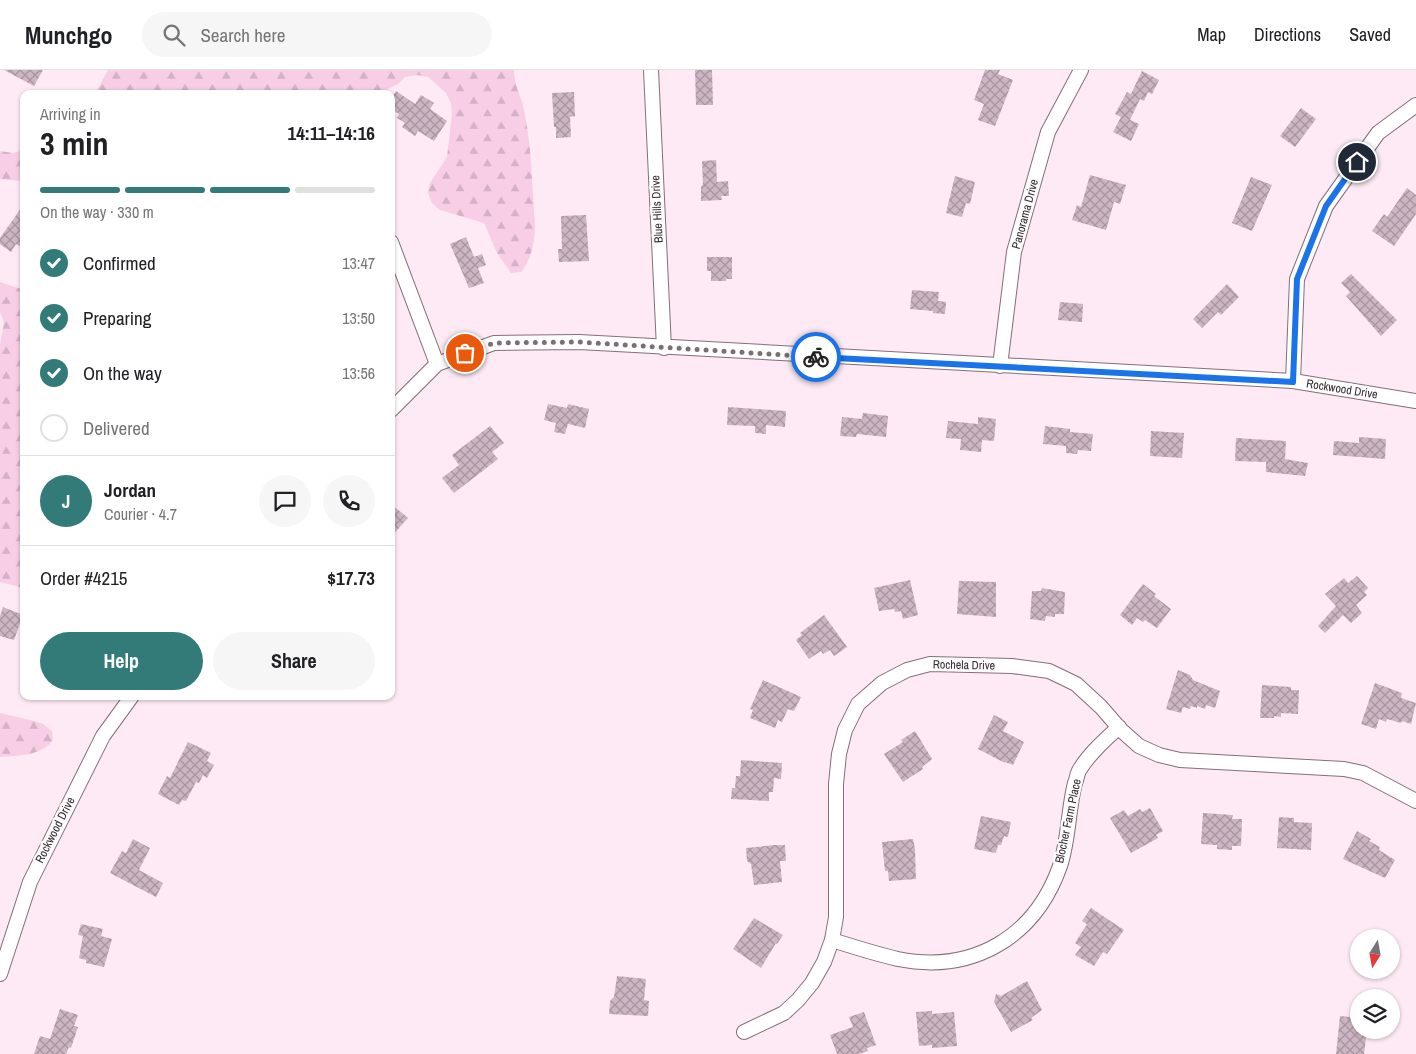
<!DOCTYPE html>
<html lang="en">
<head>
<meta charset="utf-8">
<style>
	:root { --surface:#fff; --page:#f6f6f6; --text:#202124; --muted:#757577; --line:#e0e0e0; --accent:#327b79 }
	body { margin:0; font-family:"Archivo Narrow",sans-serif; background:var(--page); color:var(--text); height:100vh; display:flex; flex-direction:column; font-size:19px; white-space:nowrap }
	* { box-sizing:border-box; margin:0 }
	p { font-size:16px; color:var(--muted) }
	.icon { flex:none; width:28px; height:28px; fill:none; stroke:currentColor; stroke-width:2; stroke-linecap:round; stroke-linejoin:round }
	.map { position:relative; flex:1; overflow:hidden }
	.drawer { position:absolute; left:20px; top:20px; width:375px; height:610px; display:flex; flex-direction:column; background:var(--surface); border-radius:10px; box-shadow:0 1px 4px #0004 }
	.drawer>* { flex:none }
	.needle { width:32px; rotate:191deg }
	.buttons { position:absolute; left:1350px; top:859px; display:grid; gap:10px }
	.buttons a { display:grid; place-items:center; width:50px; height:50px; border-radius:50%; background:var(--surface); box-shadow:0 1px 4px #0004; font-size:25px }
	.pin { position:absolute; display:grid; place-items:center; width:42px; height:42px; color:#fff; margin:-21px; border:2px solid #fff; border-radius:50%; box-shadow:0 1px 5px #0007 }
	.courier { position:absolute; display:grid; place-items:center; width:50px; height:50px; margin:-25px; border:4px solid #1a73e8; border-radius:50%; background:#fff; color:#222; box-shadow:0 1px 6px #0007 }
	.summary em { font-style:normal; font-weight:700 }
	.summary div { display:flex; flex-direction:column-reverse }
	.summary { display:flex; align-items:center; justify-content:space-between; height:85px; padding:0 20px }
	h1 { font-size:32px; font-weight:700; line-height:38px }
	.bar { display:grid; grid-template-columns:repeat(4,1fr); gap:8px 5px; align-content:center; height:60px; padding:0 20px }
	.bar i { height:6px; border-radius:4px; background:var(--line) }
	.bar .selected { background:var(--accent) }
	.bar p { grid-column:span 4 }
	.line { display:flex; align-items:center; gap:12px; padding:0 20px; border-top:1px solid var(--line) }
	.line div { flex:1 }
	.round { display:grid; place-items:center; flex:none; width:52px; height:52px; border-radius:26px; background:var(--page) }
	ol { padding:0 20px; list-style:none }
	li { display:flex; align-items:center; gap:15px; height:55px }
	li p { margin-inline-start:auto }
	li .icon { padding:5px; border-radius:50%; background:var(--accent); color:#fff; stroke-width:4 }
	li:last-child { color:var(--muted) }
	li i { width:28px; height:28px; border:2px solid var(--line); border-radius:50% }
	.button { display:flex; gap:10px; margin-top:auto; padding:10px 20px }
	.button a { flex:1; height:58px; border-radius:30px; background:var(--accent); color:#fff; font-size:20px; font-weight:700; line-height:58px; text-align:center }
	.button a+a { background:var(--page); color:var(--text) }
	header { display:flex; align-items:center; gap:30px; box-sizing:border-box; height:70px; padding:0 25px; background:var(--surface); border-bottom:1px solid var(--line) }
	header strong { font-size:24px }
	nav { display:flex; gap:28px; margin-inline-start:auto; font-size:18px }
	.search { width:350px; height:45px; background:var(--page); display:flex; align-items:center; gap:12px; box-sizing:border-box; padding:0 18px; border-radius:28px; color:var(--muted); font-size:19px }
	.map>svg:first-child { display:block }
	.forest { fill:url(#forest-firs) }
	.building { fill:url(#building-cross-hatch) }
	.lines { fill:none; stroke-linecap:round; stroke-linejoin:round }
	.minor-casing { stroke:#836e7a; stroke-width:16 }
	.minor { stroke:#fff; stroke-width:14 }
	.done { stroke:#7b6e75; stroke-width:5; stroke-dasharray:0 9 }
	.route { stroke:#1a73e8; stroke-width:6 }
	.labels { text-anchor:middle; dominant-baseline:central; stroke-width:4.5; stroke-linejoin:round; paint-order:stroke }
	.street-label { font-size:12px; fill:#352c31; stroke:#fdfdfd }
</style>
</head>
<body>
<header>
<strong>Munchgo</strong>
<div class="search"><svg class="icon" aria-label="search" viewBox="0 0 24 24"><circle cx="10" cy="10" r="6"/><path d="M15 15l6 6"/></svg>Search here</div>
<nav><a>Map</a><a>Directions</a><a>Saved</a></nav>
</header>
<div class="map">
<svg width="1416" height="984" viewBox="0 0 1416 984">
	<defs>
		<pattern id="forest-firs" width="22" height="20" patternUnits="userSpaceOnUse" patternTransform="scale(1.25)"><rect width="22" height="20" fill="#f7cee6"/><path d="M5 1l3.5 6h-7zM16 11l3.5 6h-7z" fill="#d4b1c6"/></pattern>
		<pattern id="building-cross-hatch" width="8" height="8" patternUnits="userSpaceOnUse" patternTransform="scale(1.25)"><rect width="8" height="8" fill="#cdb6c3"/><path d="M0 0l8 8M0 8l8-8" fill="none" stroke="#a7949f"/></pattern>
	</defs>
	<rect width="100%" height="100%" fill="#fdeaf4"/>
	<g class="forest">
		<path d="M108,0H514C514,17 523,29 525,45C532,80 532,118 535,154C535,172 532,188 521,202L511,203L497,183L484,153L440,140L432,133L428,123L430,113L447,87L452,44L451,33L446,23L428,7L417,5L405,7L398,14L378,24H289L279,22L273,24H95Z"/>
		<path d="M24,80V111L0,109V81L13,83Z"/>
		<path d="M0,212L24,220V518L0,512V274L4,253L0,242Z"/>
		<path d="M0,643L34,651L43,654L52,661L53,670C40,687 19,685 0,687Z"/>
	</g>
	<g class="building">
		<path d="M4,0H43L34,16Z"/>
		<path d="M695,0H712L713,35H696Z"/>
		<path d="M985,0H1000L998,4L1013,10L995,56L978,50L984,34L974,30Z"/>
		<path d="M1142,1L1159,10L1152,24L1148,22L1144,31L1140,29L1130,50L1139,54L1131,71L1113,62L1121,47L1115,44L1127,22L1131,24Z"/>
		<path d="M396,21L415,34L421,25L434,33L430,39L447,51L434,71L418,61L415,66L402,57L405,53L397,48L399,44L391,39V29Z"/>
		<path d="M574,22L575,46L570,47L571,67L556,68V57H554L552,23Z"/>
		<path d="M1301,38L1316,49L1295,77L1280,66Z"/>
		<path d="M716,90L717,112L728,111L729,126H721L722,130L701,131V116L703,115L702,91Z"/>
		<path d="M1090,105L1126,115L1120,134L1114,132L1106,160L1072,150L1077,135L1081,137Z"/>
		<path d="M955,106L975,112L970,134L966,133L962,147L946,143Z"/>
		<path d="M1251,107L1272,115L1252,161L1232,153Z"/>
		<path d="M1407,118L1416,125V144L1394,176L1372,161L1384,144L1387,147Z"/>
		<path d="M24,134V179L16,174L11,182L0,174V168Z"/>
		<path d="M586,145L589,191L559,192L558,179H562L561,146Z"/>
		<path d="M466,167L474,187L482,184L486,195L478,198L484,213L469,218L450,174Z"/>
		<path d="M707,187H732V209H726V211H711V201H707Z"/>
		<path d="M1351,204L1397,250L1381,266L1346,226L1350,222L1341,213Z"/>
		<path d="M1227,214L1239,227L1221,245L1218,242L1202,258L1193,249Z"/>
		<path d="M912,220L939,222L938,231L946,232L945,244L933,243V241L910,239Z"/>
		<path d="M1060,232L1083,234L1082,252L1058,250Z"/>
		<path d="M548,334L567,338L568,334L589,339L585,358L568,354L565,364L554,362L556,353L544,350Z"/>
		<path d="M728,337L786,341L785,357L766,355V364L755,363V356L727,355Z"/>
		<path d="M863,343L888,346L886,367L857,364L856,367L840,366L842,347L862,349Z"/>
		<path d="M978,347L996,349L994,371L982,370L981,382L960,380L961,369L946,368L948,351L978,354Z"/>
		<path d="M490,356L504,373L492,382L498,389L454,423L442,408L459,395L452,385Z"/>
		<path d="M1045,356L1070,359V362L1093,364L1091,381L1078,380L1077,384L1066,383V376L1043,374Z"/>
		<path d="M1151,361L1184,363L1182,388L1150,386Z"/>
		<path d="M1359,367L1386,369L1385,389L1333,385L1334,371L1359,373Z"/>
		<path d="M1236,368L1286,371L1285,389L1308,393L1305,406L1266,402V392L1235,391Z"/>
		<path d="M391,434L408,448L391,467Z"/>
		<path d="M1357,506L1368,518L1364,522L1367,525L1356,535L1362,543L1351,553L1343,545L1325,563L1318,556L1336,536L1325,524L1344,508L1348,513Z"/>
		<path d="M910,510L918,545L903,549L901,541L895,542L894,539L879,541L874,518Z"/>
		<path d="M959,511L996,512V547L957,544Z"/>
		<path d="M1143,514L1156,524L1154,526L1171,539L1157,558L1145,550L1143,552L1137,548L1132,555L1120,545Z"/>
		<path d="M1042,518L1065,522L1064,544H1055V547L1046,546L1045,551L1030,549L1032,521H1041Z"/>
		<path d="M3,537L23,545L14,570L0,566V546Z"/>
		<path d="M824,545L847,577L834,586L830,580L823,584L821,581L809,589L796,570L802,565L800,563Z"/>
		<path d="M1178,600L1190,605L1193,610L1220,621L1215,638L1206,635L1205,639L1197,636V638L1191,636L1190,639L1183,637L1181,643L1166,639Z"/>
		<path d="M763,610L801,627L794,641L788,639L782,652L778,650L775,658L750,648L753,640L750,639Z"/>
		<path d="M1375,613L1402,623L1401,628L1416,633L1411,654L1402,651L1401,653L1387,649L1386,652L1379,649L1376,659L1361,654Z"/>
		<path d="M1262,615L1291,617V620H1299L1298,644L1281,643V647L1274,646V648H1260Z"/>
		<path d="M994,645L1008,652L1003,661L1024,672L1013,695L1005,692V693L978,679Z"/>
		<path d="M915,661L932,689L922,697L923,699L903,712L884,684L903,672L901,670Z"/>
		<path d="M188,672L211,683L207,691L214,695L207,708L203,705L199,713L196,712L186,731L182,730L179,735L158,724L167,706L170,708Z"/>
		<path d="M741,690L782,693L781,709L774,708L773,722H769V731L731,729L732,718H735L736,706H740Z"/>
		<path d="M1150,738L1163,761L1156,765L1158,768L1131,783L1110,748L1124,740L1128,746L1140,739L1142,742Z"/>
		<path d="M1203,743L1233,745L1232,749H1242L1241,776H1232V780L1217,779V775L1201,774Z"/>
		<path d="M981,746L1011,752L1008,767L1004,766L1001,775H998L996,783L974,779Z"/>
		<path d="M1279,747L1294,748V752L1312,753L1311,780L1277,778Z"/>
		<path d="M1357,761L1371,769L1369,771L1380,777L1379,780L1395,790L1385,808L1343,789Z"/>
		<path d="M133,769L150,778L139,800L163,813L156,827L110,803L122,781L126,783Z"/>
		<path d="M913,769L915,779L916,809L889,811L888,801H885L882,772Z"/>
		<path d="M775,775H785L786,791H780L782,812L754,815L751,794L747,791L746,778Z"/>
		<path d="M1091,838L1124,860L1107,884L1103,882L1094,896L1075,885L1081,877L1075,873L1087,854L1082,851Z"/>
		<path d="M754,848L783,865L777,874L776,873L761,898L733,879Z"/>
		<path d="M81,854L103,859L101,866L112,869L104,897L86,893V890L79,888L83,866L78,865Z"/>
		<path d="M617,906L646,909L644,930L649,931L648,946L609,944L610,931L614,927Z"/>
		<path d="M1027,911L1042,940L1031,948L1033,950L1011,962L994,932L996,924L1001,926Z"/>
		<path d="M60,939L78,945L74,956L78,957L71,978L69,977L66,984H34L40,966L50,969Z"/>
		<path d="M932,941V944L954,942L957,976L932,978V975L919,976L916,942Z"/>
		<path d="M864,942L876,975L867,978L868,981L859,984H837L830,965L853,957L849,947Z"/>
		<path d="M1340,946L1359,948V960H1367L1364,984H1336Z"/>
	</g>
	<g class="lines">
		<g class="minor-casing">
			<g id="minor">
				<path d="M651,0L664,278"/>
				<path d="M391,172L437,294"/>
				<path d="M1000,296L1014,182L1048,62L1081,0"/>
				<path d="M1293,311L1297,209L1326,136L1378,63L1416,35"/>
				<path d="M391,340L437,294L494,273L579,272L1293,311L1416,331"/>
				<path d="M832,870C854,877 876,884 898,889C973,904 1035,867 1060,796C1069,769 1068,740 1075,713C1077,709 1077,703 1080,699C1090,683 1105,670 1119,657"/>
				<path d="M0,904L30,812L103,666L132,626"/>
				<path d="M744,962L784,943L798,930L812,913L824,892L832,870L836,847V714L839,684L845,660L858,634L882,613L907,600L930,594L1012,596L1049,601L1076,614L1101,637L1121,660L1139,676L1159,685L1180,690L1344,699L1363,703L1416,731"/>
			</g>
		</g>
		<use href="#minor" class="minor"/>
	</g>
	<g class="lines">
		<path class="done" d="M465,283L494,273L579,272L816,287"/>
		<path class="route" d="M816,287L1293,312L1297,209L1326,136L1357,92"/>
	</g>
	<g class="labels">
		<g class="street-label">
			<text transform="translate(657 139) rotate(-93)">Blue Hills Drive</text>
			<text transform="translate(1025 144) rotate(-75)">Panorama Drive</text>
			<text transform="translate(1342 319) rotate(9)">Rockwood Drive</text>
			<text transform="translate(964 595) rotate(1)">Rochela Drive</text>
			<text transform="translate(1068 751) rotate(-78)">Blocher Farm Place</text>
			<text transform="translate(55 760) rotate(-63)">Rockwood Drive</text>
		</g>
	</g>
</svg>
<div class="buttons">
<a><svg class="needle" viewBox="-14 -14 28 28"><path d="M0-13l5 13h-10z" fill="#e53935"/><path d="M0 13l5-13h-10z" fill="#757577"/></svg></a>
<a><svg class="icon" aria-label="layers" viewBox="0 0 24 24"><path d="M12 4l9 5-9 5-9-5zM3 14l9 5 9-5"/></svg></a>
</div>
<div class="pin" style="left:465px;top:283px;background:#ea580c"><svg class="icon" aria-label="bag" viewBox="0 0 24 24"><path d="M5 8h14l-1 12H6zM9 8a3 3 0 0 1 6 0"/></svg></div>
<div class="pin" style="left:1357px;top:92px;background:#1f2937"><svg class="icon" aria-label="home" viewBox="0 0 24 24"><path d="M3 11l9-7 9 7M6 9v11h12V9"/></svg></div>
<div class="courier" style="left:816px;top:287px"><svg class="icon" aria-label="bike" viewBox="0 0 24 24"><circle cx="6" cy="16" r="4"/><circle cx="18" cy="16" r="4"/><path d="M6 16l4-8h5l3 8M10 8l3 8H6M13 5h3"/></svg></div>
<section class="drawer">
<div class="summary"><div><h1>3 min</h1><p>Arriving in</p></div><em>14:11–14:16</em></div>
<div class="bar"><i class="selected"></i><i class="selected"></i><i class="selected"></i><i></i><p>On the way · 330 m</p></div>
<ol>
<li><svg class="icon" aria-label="check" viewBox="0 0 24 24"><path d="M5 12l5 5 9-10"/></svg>Confirmed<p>13:47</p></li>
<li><svg class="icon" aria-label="check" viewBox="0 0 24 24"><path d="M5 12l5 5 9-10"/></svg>Preparing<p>13:50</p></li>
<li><svg class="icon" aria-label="check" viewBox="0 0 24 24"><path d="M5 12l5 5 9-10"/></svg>On the way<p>13:56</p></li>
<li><i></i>Delivered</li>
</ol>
<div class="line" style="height:90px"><b class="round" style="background:var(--accent);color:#fff">J</b><div><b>Jordan</b><p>Courier · 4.7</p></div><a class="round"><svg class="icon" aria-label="chat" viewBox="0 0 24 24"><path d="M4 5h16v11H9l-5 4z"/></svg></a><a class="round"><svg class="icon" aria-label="phone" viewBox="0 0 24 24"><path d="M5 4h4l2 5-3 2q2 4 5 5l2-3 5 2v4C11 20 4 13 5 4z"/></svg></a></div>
<div class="line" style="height:65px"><div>Order #4215</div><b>$17.73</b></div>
<div class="button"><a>Help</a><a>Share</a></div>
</section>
</div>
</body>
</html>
